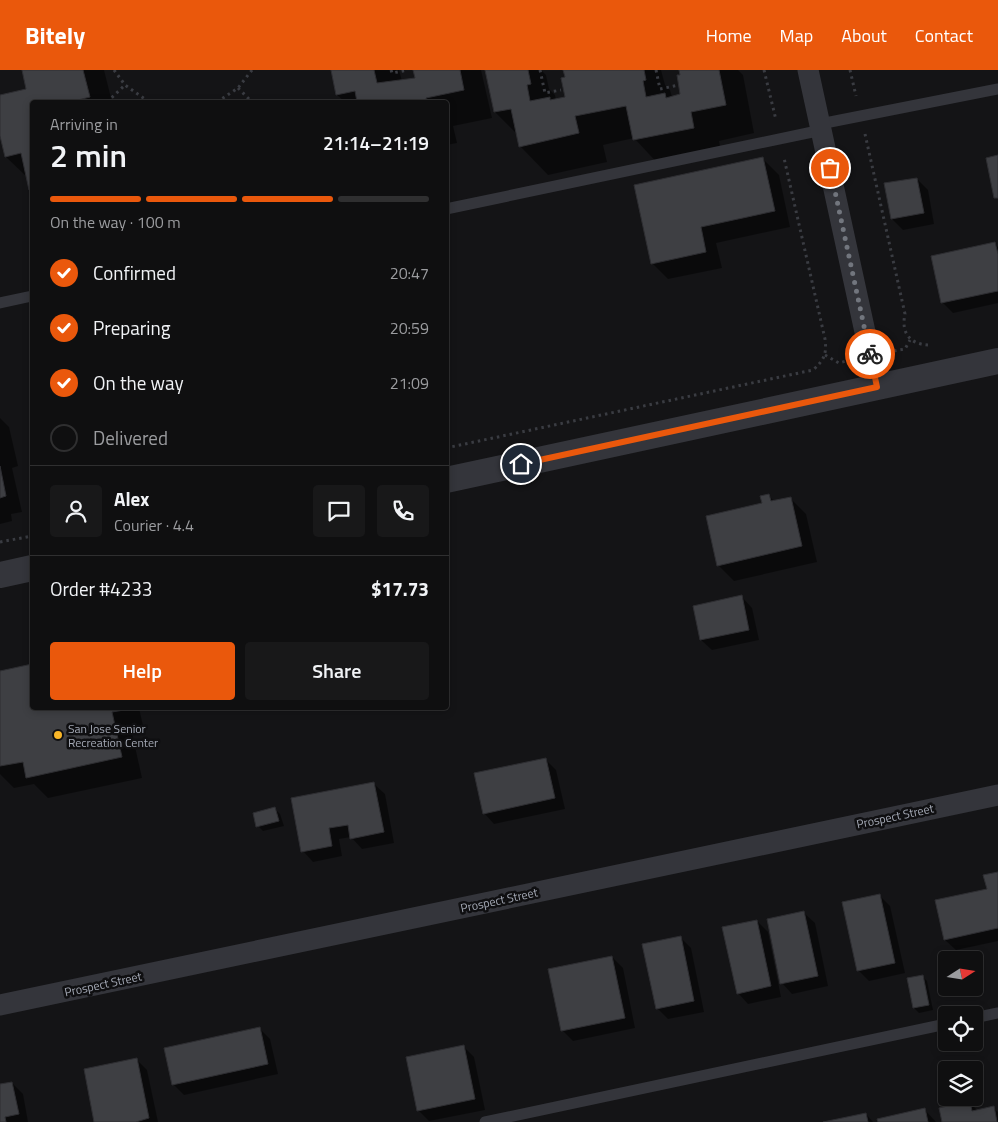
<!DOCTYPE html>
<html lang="en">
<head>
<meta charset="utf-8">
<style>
	:root { --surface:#0f0f10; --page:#181819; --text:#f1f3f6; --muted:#9b9c9f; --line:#2f2f30; --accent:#ea580c }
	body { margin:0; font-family:"Titillium Web",sans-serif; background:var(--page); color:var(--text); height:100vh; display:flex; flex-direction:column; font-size:19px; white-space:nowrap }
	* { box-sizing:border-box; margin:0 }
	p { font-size:16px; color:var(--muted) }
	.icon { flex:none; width:28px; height:28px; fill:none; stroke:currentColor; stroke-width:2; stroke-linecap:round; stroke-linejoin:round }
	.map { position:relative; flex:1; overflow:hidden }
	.side { position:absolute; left:30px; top:30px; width:419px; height:610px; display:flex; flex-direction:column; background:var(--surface); border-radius:5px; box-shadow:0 2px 8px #0003,0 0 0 1px var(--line) }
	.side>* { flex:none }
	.needle { width:32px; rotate:78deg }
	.controls { position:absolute; left:938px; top:881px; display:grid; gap:10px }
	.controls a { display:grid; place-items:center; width:45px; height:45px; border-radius:5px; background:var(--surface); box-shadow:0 2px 8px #0003,0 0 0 1px var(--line); font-size:25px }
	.pin { position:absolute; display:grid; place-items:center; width:42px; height:42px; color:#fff; margin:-21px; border:2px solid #fff; border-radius:50%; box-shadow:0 1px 5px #0007 }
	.courier { position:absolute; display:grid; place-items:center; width:50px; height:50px; margin:-25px; border:4px solid #ea580c; border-radius:50%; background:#fff; color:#222; box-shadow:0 1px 6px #0007 }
	.head em { font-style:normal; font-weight:600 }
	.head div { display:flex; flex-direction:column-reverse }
	.head { display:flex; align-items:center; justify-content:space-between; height:85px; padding:0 20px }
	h1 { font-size:32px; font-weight:600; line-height:38px }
	.bar { display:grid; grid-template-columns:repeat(4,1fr); gap:8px 5px; align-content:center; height:60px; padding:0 20px }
	.bar i { height:6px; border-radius:4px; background:var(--line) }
	.bar .current { background:var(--accent) }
	.bar p { grid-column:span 4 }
	.line { display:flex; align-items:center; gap:12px; padding:0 20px; border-top:1px solid var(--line) }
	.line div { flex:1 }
	.round { display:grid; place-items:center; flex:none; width:52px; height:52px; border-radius:5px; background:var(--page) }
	ol { padding:0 20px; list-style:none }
	li { display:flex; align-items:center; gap:15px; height:55px }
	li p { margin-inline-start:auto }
	li .icon { padding:5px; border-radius:50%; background:var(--accent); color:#fff; stroke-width:4 }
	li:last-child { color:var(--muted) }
	li i { width:28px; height:28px; border:2px solid var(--line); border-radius:50% }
	.button { display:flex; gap:10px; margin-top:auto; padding:10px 20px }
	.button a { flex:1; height:58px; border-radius:5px; background:var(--accent); color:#fff; font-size:20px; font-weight:600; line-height:58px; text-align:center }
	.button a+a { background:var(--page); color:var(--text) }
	header { display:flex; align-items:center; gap:30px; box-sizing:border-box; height:70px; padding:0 25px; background:var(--accent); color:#fff }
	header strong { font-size:24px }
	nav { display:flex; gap:28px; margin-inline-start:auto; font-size:18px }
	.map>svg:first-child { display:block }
	.shadow { fill:#0007 }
	.building { fill:#3e3f43; stroke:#2e2e32 }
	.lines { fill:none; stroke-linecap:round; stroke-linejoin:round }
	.path { stroke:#3a3c42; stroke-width:3; stroke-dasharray:2.5 4; stroke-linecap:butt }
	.service { stroke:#34353b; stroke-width:11 }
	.minor { stroke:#34353b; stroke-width:21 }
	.tertiary { stroke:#34353b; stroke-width:26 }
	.done { stroke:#72767e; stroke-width:5; stroke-dasharray:0 9 }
	.route { stroke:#ea580c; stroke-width:6 }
	.poi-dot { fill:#f9b628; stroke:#0f0f11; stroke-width:2 }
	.labels { text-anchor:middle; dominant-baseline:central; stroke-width:5; stroke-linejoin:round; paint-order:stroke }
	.poi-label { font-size:12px; fill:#a5aab6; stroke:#0f0f11; text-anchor:start }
	.street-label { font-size:12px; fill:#a5aab6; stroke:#0f0f11 }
</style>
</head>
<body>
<header>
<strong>Bitely</strong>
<nav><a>Home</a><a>Map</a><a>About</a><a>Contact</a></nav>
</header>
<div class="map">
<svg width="998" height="1052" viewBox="0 0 998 1052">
	<rect width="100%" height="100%" fill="#141416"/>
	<g class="shadow">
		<path d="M23,0H104L112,32H32V121L28,108L6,87L0,61V26L27,20Z"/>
		<path d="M332,0H399L402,11L416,9L414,0H481L492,48L453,56L457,73L446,75V32H345L337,25Z"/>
		<path d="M486,0H541L546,5L549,19L555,25L556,30L567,28L565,0H661L665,15L670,20L672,27L682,25L680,0H738L743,5L754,63L719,71L722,86L662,98L634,68L603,75L607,92L548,105L520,76L517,64L495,42Z"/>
		<path d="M763,89L779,105L790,157L716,173L722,198L668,209L652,193Z"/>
		<path d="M917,109L928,120L934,154L903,160L892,149L886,114Z"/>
		<path d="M995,174L998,177V233L953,243L942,232Z"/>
		<path d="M0,348L9,357L18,396L12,398L22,442L11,444L12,451L0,454Z"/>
		<path d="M768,425L775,432L790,428L806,444L817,492L734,511L718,495Z"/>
		<path d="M742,527L752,538L759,570L712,580L701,570Z"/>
		<path d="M32,595V638H139L144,660L132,663L142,708L48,728L34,714L14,718L0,704V602Z"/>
		<path d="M546,690L556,700L565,739L494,754L484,743Z"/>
		<path d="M374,714L385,724L394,773L362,779L351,767L339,769L342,786L313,792L303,781Z"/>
		<path d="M275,739L280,744L284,756L263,761L258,756Z"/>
		<path d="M998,803V871L956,880L945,870L988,820Z"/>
		<path d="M879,825L890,836L905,903L869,911L858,900Z"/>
		<path d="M804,843L815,853L828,916L792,924L782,913Z"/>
		<path d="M757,851L768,862L781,927L748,934L738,923Z"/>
		<path d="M680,867L691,878L704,942L668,949L657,938Z"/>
		<path d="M612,887L623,898L635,958L573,971L562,960Z"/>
		<path d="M922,906L927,911L933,940L919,943L914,938L908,909Z"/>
		<path d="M260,959L270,969L278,1004L184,1025L173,1014Z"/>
		<path d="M463,976L474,987L485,1040L429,1051L418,1040Z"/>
		<path d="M136,989L147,1000L158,1052H96Z"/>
		<path d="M12,1013L23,1024L28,1052H0V1015Z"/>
		<path d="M970,1033L978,1041L993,1038L998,1042V1052H943Z"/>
		<path d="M925,1040L936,1052H879Z"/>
		<path d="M866,1044L873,1052H829Z"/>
	</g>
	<g class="building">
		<path d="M22,0H83L90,27L70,32H32V119L29,120L21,83L5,87L0,66V25L26,19Z"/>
		<path d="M331,0H374L377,13L415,8L413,0H460L464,20L426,28L427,32H357L355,21L336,25Z"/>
		<path d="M485,0H528L531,14L527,15L530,31L550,27V30L565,27L561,8L565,7L563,0H644L646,10L643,11L646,27L665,23L666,28L680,24L677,5H680L679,0H719L726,35L691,42L694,58L633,70L626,36L575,46L579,63L519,77L511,39L494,42Z"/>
		<path d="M998,85V128H994L986,88Z"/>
		<path d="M763,87L775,141L701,157L706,182L651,194L634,115Z"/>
		<path d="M917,108L924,143L891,149L884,113Z"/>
		<path d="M995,172L998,184V221L941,233L931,186Z"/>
		<path d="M0,396L6,426L0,428Z"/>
		<path d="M769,424L771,431L791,427L802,476L717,496L706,446L762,433L760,426Z"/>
		<path d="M742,525L749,560L700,570L693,536Z"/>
		<path d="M32,594V638H123L124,640L112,642L122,687L26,708L23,692L0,696V601Z"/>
		<path d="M546,688L555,728L483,744L474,703Z"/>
		<path d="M374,712L384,762L350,769L348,755L329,758L332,776L301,782L291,728Z"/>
		<path d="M275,737L279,751L256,757L253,743Z"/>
		<path d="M998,802V858L944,870L935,830L987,819L983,805Z"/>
		<path d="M880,824L895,893L857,901L842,832Z"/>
		<path d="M804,841L818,906L780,914L767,849Z"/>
		<path d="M757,850L771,916L737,924L722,857Z"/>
		<path d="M681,866L694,931L656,939L642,874Z"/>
		<path d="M612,886L625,948L561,961L548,899Z"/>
		<path d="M923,905L929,935L913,938L907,908Z"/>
		<path d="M260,957L268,994L172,1015L164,978Z"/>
		<path d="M464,975L475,1029L417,1041L406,987Z"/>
		<path d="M137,988L149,1048L136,1052H94L84,999Z"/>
		<path d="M12,1012L19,1044L5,1047L6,1052H0V1014Z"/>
		<path d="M970,1031L972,1041L994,1036L997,1052H942L939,1038Z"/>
		<path d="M925,1038L928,1052H878L877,1049Z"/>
		<path d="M866,1043L868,1052H823Z"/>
	</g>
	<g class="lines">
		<g class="path">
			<path d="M114,0L125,15L149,32"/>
			<path d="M391,0L392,3L408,0"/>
			<path d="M540,0L545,23L561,20"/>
			<path d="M656,0L660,19L679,15"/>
			<path d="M764,0L776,50"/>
			<path d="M850,0L856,26"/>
			<path d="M238,18L252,32"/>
			<path d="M107,32L125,15"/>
			<path d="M217,32L238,18L252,0"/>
			<path d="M865,64L905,244C901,262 909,274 928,275"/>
			<path d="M894,281L905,279L910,270"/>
			<path d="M825,285L839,293L846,291"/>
			<path d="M446,378L813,300C824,290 827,284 825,269L784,88"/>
			<path d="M0,472L32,466"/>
		</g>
		<g class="service">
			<path d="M820,54L998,19"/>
			<path d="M446,139L822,60"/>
			<path d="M0,233L32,226"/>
			<path d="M974,948L998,943"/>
			<path d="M485,1052L946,954"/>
		</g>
		<g class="minor">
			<path d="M808,0L877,317"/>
			<path d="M0,935L998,725"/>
		</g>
		<g class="tertiary">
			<path d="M446,410L998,291"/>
			<path d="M0,505L32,498"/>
		</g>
	</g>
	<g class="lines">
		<path class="done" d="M830,98L870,284"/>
		<path class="route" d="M521,394L877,317L870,284"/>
	</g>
	<circle class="poi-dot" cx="58" cy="665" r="5"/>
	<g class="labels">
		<g class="poi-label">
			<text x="68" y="658">San Jose Senior<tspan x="68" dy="14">Recreation Center</tspan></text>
		</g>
		<g class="street-label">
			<text transform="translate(895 746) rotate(-12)">Prospect Street</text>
			<text transform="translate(499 830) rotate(-12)">Prospect Street</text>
			<text transform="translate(103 914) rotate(-12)">Prospect Street</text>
		</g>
	</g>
</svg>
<div class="controls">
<a><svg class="needle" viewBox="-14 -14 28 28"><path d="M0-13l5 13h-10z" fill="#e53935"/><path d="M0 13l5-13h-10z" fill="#9b9c9f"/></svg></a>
<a><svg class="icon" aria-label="locate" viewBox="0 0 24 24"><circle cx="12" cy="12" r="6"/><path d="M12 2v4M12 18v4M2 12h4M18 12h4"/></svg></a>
<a><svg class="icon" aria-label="layers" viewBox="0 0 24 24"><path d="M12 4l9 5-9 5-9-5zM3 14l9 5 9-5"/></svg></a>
</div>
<div class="pin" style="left:830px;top:98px;background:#ea580c"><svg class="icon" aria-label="bag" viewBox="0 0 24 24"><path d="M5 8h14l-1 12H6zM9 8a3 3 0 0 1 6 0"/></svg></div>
<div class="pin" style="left:521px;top:394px;background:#1f2937"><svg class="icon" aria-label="home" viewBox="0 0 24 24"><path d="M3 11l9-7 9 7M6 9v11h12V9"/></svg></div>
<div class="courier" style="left:870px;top:284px"><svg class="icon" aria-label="bike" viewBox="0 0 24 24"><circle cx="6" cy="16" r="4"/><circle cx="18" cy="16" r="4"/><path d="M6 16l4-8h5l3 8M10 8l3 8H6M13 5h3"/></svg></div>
<section class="side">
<div class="head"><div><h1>2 min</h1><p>Arriving in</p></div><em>21:14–21:19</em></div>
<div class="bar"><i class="current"></i><i class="current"></i><i class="current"></i><i></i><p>On the way · 100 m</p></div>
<ol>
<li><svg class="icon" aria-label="check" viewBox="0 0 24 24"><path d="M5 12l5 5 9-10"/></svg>Confirmed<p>20:47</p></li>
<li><svg class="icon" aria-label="check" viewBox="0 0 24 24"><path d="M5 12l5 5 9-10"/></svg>Preparing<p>20:59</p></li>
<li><svg class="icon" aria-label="check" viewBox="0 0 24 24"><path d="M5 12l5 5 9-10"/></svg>On the way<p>21:09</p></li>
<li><i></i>Delivered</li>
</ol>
<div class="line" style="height:90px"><a class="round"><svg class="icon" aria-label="person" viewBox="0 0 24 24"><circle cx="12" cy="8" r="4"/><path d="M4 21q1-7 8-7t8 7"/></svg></a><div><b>Alex</b><p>Courier · 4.4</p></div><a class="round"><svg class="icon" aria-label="chat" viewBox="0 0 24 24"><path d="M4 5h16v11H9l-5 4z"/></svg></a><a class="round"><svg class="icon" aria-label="phone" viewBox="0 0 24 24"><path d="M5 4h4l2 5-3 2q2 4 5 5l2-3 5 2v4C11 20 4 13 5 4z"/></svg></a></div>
<div class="line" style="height:65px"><div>Order #4233</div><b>$17.73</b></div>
<div class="button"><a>Help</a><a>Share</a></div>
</section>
</div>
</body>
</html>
